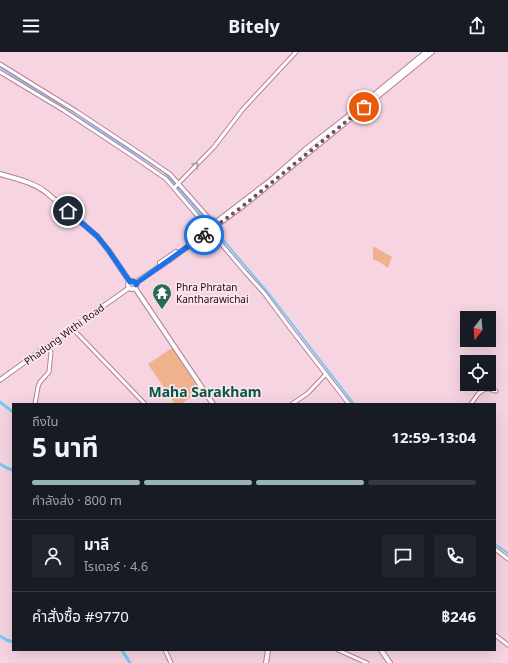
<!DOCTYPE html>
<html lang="th">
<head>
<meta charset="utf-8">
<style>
	:root { --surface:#171b24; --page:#20242c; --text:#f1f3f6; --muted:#9ea1a6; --line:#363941; --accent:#97b5ae }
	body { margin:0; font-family:"Noto Sans","Noto Sans Thai",sans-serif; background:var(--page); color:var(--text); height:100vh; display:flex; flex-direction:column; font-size:15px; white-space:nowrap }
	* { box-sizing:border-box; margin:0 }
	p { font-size:13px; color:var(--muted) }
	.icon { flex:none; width:22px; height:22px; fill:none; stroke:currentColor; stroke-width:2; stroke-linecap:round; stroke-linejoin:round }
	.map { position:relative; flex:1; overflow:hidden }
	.sheet { position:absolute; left:12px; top:351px; width:484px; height:248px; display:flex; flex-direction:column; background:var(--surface); border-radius:0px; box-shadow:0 4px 16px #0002 }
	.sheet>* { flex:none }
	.needle { width:26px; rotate:197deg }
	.tools { position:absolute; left:460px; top:259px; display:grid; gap:8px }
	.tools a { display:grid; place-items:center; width:36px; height:36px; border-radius:0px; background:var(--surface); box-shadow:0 4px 16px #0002; font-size:20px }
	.pin { position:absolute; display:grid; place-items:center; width:34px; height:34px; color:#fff; margin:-17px; border:2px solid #fff; border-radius:50%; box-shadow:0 1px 4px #0007 }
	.courier { position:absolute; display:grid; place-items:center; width:40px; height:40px; margin:-20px; border:3px solid #1a73e8; border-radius:50%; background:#fff; color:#222; box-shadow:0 1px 5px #0007 }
	.headline em { font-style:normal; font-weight:700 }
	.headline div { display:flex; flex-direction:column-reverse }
	.headline { display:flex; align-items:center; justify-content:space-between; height:68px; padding:0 20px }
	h1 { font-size:26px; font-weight:700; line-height:30px }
	.bar { display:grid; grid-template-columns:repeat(4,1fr); gap:6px 4px; align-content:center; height:48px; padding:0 20px }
	.bar i { height:5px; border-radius:3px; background:var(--line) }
	.bar .on { background:var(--accent) }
	.bar p { grid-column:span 4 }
	.line { display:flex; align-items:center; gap:10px; padding:0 20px; border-top:1px solid var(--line) }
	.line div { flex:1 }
	.round { display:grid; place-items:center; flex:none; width:42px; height:42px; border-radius:0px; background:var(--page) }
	header { display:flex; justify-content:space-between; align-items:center; height:52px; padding:0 20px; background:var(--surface); font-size:18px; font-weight:700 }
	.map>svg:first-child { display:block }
	.green { fill:#f0b28c }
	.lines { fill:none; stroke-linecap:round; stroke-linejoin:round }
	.canal { stroke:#75caf5; stroke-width:2 }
	.river { stroke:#75caf5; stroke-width:3 }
	.tertiary-casing { stroke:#b68097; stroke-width:5 }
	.secondary-casing { stroke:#b68097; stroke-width:5.5 }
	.primary-casing { stroke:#b68097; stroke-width:6 }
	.tertiary { stroke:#fff; stroke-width:3 }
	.secondary { stroke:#fff; stroke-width:3.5 }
	.primary { stroke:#fff; stroke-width:4 }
	.oneway { stroke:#a69ea2 }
	.done { stroke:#6b535d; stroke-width:4; stroke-dasharray:0 7.2 }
	.route { stroke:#1a73e8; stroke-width:5 }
	.labels { text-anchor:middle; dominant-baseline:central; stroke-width:3.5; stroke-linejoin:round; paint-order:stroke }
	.poi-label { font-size:10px; fill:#200d16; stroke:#fde5ee; text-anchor:start }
	.street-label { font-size:10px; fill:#200d16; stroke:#fde5ee }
	.district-label { font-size:14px; font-weight:bold; fill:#025946; stroke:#fde5ee }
</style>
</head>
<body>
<header><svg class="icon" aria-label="menu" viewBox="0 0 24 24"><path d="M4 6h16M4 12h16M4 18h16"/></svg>Bitely<svg class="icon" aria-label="share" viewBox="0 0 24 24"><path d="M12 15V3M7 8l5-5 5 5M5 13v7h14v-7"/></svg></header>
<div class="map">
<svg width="508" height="611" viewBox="0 0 508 611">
	<rect width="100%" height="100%" fill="#f7d4e2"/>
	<g class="green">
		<path d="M373,194L392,205L388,216L378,209L373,208Z"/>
		<path d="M172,296L200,339L181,352H175L148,312Z"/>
	</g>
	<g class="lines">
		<g class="canal">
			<path d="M0,15L164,120L209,171L270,243L354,352"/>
			<path d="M495,492L508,501"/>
		</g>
		<g class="river">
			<path d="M0,350L13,360"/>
			<path d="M0,412L7,416L13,418"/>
			<path d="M0,584L7,588L13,590"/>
			<path d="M122,598L130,611"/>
		</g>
		<g class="tertiary-casing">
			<g id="tertiary">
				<path d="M0,12L76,59L141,102L170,122L214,172"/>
				<path d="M0,20L63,58L137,107L166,127L245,220L264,241L290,276L349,352"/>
				<path d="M174,136L214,95L243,57L296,0"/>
				<path d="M72,276L145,352"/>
				<path d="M488,332L486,337H489L496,339"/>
				<path d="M35,352L38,335L40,330L49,320L51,300L48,294"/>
				<path d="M292,352L308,341L326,322"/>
				<path d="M471,352L478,342L492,332"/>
				<path d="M495,497L508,507"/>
				<path d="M495,583L508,593"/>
				<path d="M165,598L171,611"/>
				<path d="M338,598L367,611"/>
			</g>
		</g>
		<g class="secondary-casing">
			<path id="secondary" d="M0,328L72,276L129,236"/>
		</g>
		<g class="primary-casing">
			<g id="primary">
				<path d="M0,122C17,127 33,130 47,141L97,184L109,199L130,230"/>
				<path d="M194,187L271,128L307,96L352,61L426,0"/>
				<path d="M160,211L176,200"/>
				<circle cx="132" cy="233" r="4"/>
				<path d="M136,233L138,229L168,209L243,154L432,0"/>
				<path d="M135,236L213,352"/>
				<path d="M381,598L390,611"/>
				<path d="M266,611L268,598"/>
			</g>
		</g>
		<use href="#tertiary" class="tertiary"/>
		<use href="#secondary" class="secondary"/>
		<use href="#primary" class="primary"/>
	</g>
	<defs><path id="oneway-chevron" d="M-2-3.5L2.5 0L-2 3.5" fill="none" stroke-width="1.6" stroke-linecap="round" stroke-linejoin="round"/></defs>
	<use class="oneway" href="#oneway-chevron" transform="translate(196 113) rotate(-46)"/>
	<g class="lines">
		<path class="done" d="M204,183L243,154L364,55"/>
		<path class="route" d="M68,159L98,185L109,199L130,230L132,229L135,230L136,233L138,230L204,183"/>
	</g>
	<defs>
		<g id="temple-pin" transform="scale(1)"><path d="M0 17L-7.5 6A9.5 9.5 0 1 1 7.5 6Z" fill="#296957" stroke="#fde5ee"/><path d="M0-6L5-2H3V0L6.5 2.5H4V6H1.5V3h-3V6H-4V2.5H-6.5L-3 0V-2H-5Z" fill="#fff"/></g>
	</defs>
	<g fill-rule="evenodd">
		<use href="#temple-pin" x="162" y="241"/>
	</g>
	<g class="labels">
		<g class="poi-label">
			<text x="176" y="235">Phra Phratan<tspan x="176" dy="12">Kantharawichai</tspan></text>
		</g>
		<g class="street-label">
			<text transform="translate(64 282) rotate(-36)">Phadung Withi Road</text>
		</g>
		<g class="district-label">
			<text x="205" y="339">Maha Sarakham</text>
		</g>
	</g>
</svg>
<div class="tools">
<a><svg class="needle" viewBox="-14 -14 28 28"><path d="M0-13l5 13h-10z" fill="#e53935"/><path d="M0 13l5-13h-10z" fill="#9ea1a6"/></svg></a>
<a><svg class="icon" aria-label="locate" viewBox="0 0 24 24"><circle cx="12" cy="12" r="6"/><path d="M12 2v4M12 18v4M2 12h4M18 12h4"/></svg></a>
</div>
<div class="pin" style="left:364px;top:55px;background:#ea580c"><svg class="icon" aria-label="bag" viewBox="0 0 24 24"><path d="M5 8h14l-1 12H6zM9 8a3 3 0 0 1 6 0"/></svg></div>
<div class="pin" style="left:68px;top:159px;background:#1f2937"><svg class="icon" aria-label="home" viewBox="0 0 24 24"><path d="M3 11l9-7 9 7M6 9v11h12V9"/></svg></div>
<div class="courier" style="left:204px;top:183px"><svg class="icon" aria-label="bike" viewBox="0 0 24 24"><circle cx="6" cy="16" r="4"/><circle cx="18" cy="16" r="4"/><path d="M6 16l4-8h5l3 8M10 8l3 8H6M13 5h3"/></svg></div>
<section class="sheet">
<div class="headline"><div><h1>5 นาที</h1><p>ถึงใน</p></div><em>12:59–13:04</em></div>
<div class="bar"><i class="on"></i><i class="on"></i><i class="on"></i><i></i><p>กำลังส่ง · 800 m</p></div>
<div class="line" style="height:72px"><a class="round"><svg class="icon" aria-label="person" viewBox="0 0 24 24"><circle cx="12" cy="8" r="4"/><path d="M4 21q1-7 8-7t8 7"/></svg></a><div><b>มาลี</b><p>ไรเดอร์ · 4.6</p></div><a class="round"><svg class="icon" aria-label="chat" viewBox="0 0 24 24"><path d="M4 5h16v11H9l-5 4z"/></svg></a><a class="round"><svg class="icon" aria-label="phone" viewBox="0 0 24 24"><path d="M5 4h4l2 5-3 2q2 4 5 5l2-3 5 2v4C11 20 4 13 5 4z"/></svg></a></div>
<div class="line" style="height:52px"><div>คำสั่งซื้อ #9770</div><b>฿246</b></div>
</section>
</div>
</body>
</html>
